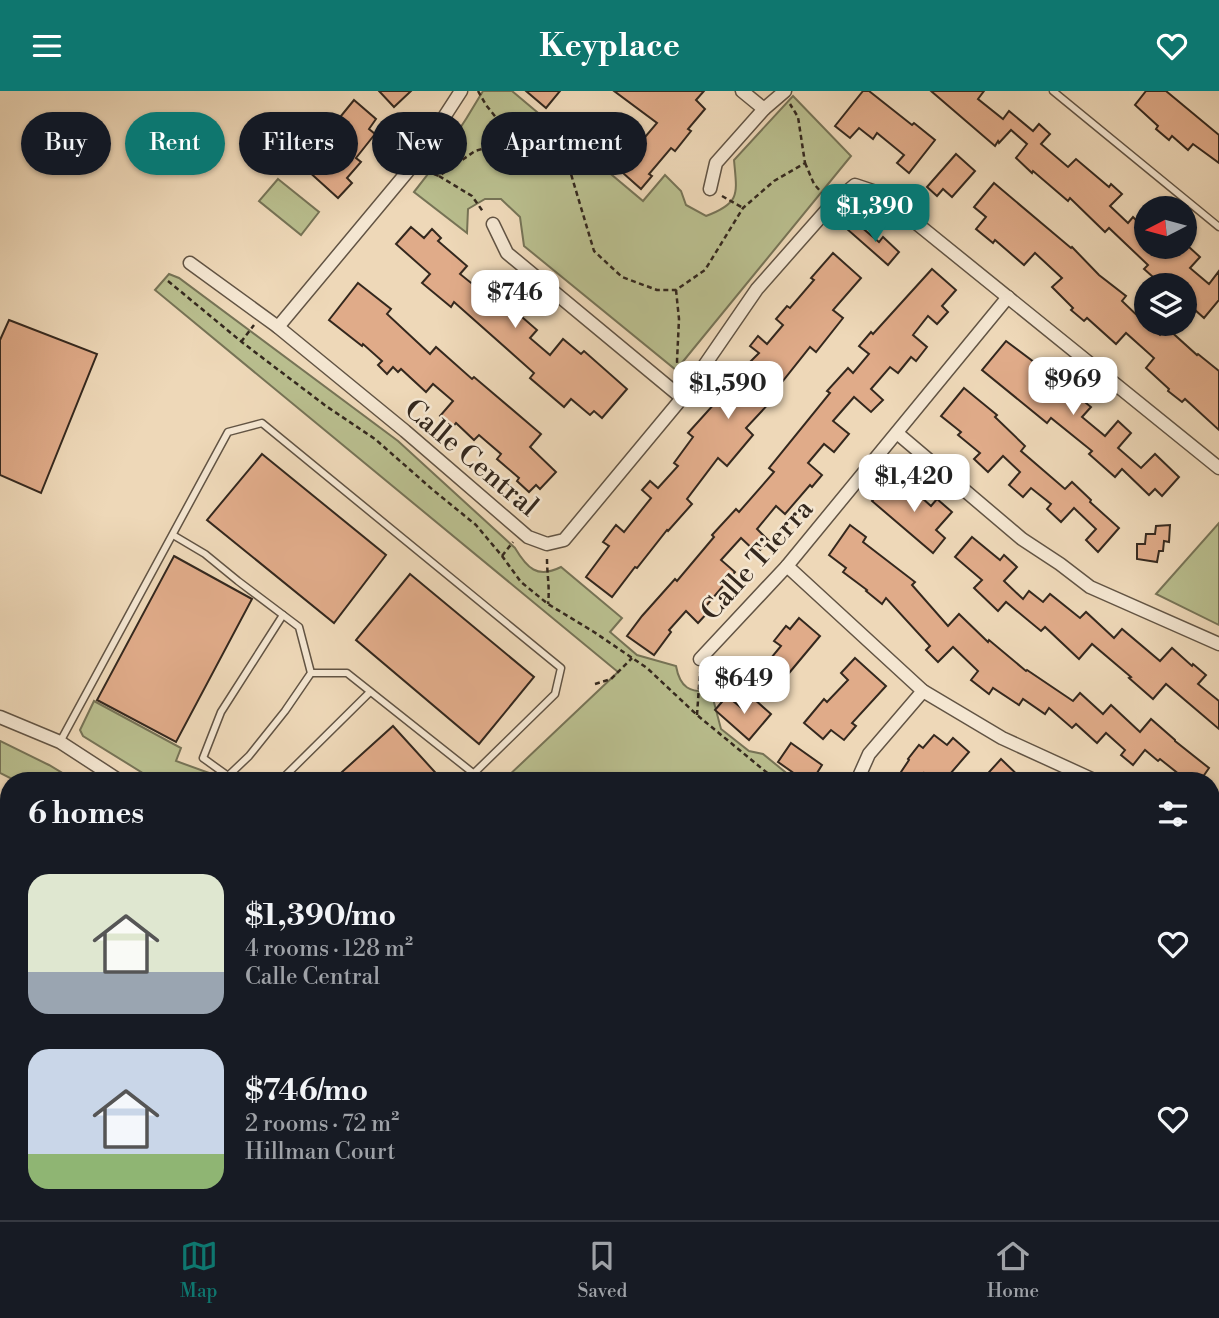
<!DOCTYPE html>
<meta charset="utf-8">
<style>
:root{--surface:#171b24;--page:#242831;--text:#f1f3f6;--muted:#9ea1a6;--line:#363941;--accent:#0f766e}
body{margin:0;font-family:"Libre Bodoni",serif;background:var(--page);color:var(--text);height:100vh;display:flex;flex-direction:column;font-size:26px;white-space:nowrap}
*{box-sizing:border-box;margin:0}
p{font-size:23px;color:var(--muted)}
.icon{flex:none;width:38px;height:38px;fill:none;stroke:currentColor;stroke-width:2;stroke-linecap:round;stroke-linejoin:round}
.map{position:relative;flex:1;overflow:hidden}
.side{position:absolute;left:0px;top:681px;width:1220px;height:450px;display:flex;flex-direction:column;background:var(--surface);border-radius:28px 28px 0 0;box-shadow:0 2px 5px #0004}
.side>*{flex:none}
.guide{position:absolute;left:21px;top:21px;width:700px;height:63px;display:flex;gap:14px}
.needle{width:46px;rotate:264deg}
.controls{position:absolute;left:1134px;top:105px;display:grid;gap:14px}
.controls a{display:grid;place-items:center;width:63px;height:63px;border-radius:50%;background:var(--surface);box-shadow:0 2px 5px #0004;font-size:35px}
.price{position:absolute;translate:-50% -60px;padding:0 16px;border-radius:14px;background:#fff;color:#222;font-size:23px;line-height:46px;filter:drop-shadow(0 2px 4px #0008)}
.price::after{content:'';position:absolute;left:50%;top:42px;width:21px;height:16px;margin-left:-10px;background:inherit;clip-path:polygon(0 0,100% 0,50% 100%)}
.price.selected{background:var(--accent);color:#fff}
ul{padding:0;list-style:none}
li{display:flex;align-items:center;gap:21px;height:175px;padding:0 28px}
li span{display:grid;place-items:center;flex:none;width:196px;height:140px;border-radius:21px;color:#555}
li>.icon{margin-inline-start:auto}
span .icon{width:84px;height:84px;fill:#fffc;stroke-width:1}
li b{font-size:30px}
h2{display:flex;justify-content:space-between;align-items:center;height:84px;padding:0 28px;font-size:30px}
.tag{padding:0 24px;border-radius:32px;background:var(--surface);box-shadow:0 2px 5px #0004;font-size:24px;line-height:63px}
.tag.selected{background:var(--accent);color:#fff}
header{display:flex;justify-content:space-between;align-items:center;height:91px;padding:0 28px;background:var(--accent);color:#fff;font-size:32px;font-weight:800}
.tab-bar{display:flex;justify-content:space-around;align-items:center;height:98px;border-top:2px solid var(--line);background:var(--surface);font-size:19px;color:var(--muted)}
.tab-bar a{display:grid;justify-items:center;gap:4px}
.tab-bar .selected{color:var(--accent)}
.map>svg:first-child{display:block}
.green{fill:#b9be8e;stroke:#767356;stroke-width:2}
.building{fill:#e0ab89;stroke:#34281e;stroke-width:2}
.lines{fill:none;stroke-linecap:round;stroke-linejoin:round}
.lane-casing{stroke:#625444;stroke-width:9}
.street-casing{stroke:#625444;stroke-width:15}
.path{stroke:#34281e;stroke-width:2.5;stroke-dasharray:5 3.5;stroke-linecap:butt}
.lane{stroke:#f4e6d1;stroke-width:6}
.street{stroke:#f4e6d1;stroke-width:12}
.labels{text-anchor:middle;stroke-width:5;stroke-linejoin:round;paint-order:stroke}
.street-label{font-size:28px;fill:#34281e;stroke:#f4e6d1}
</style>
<header><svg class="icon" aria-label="menu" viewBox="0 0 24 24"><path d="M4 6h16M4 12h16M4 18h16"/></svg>Keyplace<svg class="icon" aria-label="heart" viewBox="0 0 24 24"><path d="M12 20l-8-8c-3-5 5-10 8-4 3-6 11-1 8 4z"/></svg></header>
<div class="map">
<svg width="1219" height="1129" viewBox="0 0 1219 1129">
<rect width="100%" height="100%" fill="#eed8b8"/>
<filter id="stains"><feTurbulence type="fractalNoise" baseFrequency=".00286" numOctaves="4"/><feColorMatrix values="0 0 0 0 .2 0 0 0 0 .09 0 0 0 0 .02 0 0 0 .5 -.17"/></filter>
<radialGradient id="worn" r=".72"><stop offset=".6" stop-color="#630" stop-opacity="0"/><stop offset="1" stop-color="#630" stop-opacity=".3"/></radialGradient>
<g class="green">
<path d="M483,0h29l131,110 22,-26 16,16 5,14 20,11c35,-13 31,-22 28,-56l59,-64 58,60 -175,214 -152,-124 -4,-29 -19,-18h-16l-17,10 -1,24 -53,-41c26,-32 48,-65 69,-101z"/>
<polygon points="278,88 319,121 301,144 259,110"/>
<path d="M169,183l10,4 219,163 117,107c12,20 22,31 46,19l61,51 -12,14 27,23 39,11c4,22 14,27 35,25l10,38 28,22 14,3 32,26h-291l114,-108 -463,-382z"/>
<polygon points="1219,432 1219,534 1156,503"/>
<polygon points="94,610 181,657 176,670 212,683 208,689 154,689 83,645 80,639"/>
<polygon points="0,650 49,674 74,689 14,689 0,682"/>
<polygon points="1219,1094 1219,1129 1129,1129 1155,1122 1211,1122 1211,1102"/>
</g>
<g class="building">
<polygon points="379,0 411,0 394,16"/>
<polygon points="526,0 560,0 546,17"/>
<polygon points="614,0 704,0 696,9 705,18 688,38 691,40 675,60 671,57 649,83 652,85 641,98 605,66 628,41 640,52 657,32"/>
<polygon points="863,0 869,0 912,34 914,32 935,49 909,82 897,72 904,64 877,42 873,48 859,37 850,47 835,35"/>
<polygon points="931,0 984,0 978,8 1003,28 1009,20 1033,40 1039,33 1050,43 1041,53 1068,76 1076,68 1109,96 1111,93 1122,103 1110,115 1128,132 1133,126 1146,139 1146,156 1189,156 1200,166 1190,177 1209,193 1219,180 1219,209 1204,227 1185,210 1185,194 1162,194 1144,178 1148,174 1109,137 1105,141 1070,107 1068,110 1033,80 1032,82 1016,67 1027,53 1011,39 999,52 998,50 995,55"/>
<polygon points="1146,0 1166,0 1219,44 1219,72 1193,53 1188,59 1172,45 1169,49 1156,38 1158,35 1135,14"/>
<polygon points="354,9 376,28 369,38 375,43 356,67 361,71 347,87 352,92 338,107 296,69 325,38 328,41"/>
<polygon points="956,63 975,80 952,106 943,98 937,105 927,96"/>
<polygon points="994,92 1071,157 1072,156 1099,184 1126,205 1122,210 1146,233 1160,244 1167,237 1197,264 1198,263 1219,280 1219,339 1185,308 1182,311 1168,300 1169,298 1146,277 1154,267 1126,242 1116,253 1087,227 1084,230 1071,219 1073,217 1052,196 1062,187 1035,162 1024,174 995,149 993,152 976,138 986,126 974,116"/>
<polygon points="854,130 879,151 883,146 899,161 888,174 847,138"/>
<polygon points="411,136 424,147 432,138 441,147 438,150 467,175 460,183 486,204 497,192 506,200 500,207 537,239 530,247 550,264 563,248 581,263 584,260 627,298 602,327 594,320 590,324 571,308 564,316 530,287 534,282 454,211 451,216 422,192 430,183 396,153"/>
<polygon points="833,162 861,187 833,219 843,227 816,261 810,256 771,305 774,307 746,337 753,344 727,375 718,367 687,408 692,413 668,440 667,439 637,477 635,476 612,506 586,486 609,455 603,451 616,434 624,441 651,407 642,399 650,390 658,397 678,375 674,372 693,346 688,342 715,312 719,315 737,296 731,290 759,262 750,255 758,245 767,253 783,234 776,228 787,215 790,217 814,189 811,187"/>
<polygon points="932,178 956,199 942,215 948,221 937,233 928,225 913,244 927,256 916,270 911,266 898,282 890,276 871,298 883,309 871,321 854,306 833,330 849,343 834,361 824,353 808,372 822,384 812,396 810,394 785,423 776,415 757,438 769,450 757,462 741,447 721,469 735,481 706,515 710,519 698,532 686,520 669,539 671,541 654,564 627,545 642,525 675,488 677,490 714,446 712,444 736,418 739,421 774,381 769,377 830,302 827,300 848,277 853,282 869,263 859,255 871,241 873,243"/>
<polygon points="358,192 391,218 387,223 430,263 436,256 472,288 474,286 541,343 530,356 556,381 540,398 536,394 529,401 517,390 519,387 497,368 501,363 479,344 474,349 456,332 452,337 440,325 453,310 433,293 426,301 401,278 398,281 393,276 387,283 378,274 382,270 363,253 362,255 329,229"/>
<polygon points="9,229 97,263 41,402 0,384 0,249"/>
<polygon points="1006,250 1046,280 1049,276 1063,287 1060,291 1091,316 1082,326 1105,345 1118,330 1131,342 1118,357 1141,377 1155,363 1179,386 1162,405 1155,398 1149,404 1122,378 1115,386 1089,363 1092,360 1051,327 1047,332 982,279"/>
<polygon points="964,297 997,324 995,326 1025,355 1021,360 1065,398 1072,391 1091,409 1090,411 1119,437 1098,461 1086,449 1096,438 1074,417 1061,431 1047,418 1051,413 1031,397 1023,406 1009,394 1020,381 1003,365 988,381 974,368 980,362 958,344 961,341 941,325"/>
<polygon points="262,363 386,464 334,532 207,429"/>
<polygon points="903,390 931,415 937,408 952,421 936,439 945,447 933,462 872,410 888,392 896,399"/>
<polygon points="850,434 866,446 863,451 915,491 912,494 948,535 959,523 988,551 989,549 1026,580 1027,579 1073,610 1080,602 1103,623 1111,614 1140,641 1151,628 1175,649 1175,650 1209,677 1200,690 1176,690 1180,684 1160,668 1158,670 1145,659 1133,674 1121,664 1125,659 1106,642 1097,652 1076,633 1072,637 1049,617 1045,623 1023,608 1019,614 993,597 989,603 971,589 978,580 953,556 938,571 926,559 930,555 886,507 882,513 866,500 867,499 843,481 846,477 829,464"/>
<polygon points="1170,434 1169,451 1164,450 1163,460 1159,460 1157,471 1137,468 1137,453 1145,453 1146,443 1155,443 1156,435"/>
<polygon points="972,446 1000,469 1004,464 1017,476 1004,490 1023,508 1029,500 1043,511 1050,503 1080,527 1086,521 1114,547 1122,538 1160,570 1172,557 1192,575 1193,573 1206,584 1198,593 1219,610 1219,638 1166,593 1153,608 1129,587 1131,586 1092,553 1079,568 1045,536 1041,540 1006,511 998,520 974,497 982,489 955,466"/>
<polygon points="174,465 252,508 176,651 97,609"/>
<polygon points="410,483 534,586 479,653 356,549"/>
<polygon points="799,527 820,545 769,606 742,583 753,570 762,578 781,555 774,550 786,535 790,538"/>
<polygon points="855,567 886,595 852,632 856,635 844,649 831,639 823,648 804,632 824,608 827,611 848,589 841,582"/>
<polygon points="727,605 744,619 754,608 771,623 749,649 715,619"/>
<polygon points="393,635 443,690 332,690"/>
<polygon points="934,644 947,654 953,647 969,661 944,690 933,690 924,682 919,690 895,690 909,669 908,668 919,654 923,657"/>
<polygon points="791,652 822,674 812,690 805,690 778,671"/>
<polygon points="1001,668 1024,690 981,690"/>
</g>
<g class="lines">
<defs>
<g id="lane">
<polyline points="1053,0 1219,136"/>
<polyline points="173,444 205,463 238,490 299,536 311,582 285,620 249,665 228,685 218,690"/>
<polyline points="311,582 347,582 473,682"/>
<polyline points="60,651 228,341 262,332 561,577 555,603 466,690"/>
<polyline points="235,690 203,667 221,621 283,524"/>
<polyline points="280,690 370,601"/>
<polyline points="809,1122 814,1129"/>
<polyline points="651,1129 659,1122"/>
<polyline points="733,1129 743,1122"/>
<polyline points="831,1129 839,1122"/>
<polyline points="917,1129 925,1122"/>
<polyline points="978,1129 994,1122"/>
</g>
<g id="street">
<polyline points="764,18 785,0"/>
<polyline points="710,98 716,72 764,18 742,0"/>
<polyline points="493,133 507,162 682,307"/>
<polyline points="190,172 278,236 405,340 528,446 547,453 564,449 682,307 757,198 832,113 855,94 879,102 1219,377"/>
<polyline points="278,236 413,74 461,0"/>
<polyline points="897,342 1022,448 1060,473 1090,496 1219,553"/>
<polyline points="787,475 923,600 1002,647 1096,690"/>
<polyline points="700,568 787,475 1008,206"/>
<polyline points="0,626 60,651 120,690"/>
<polyline points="857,690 869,663 923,600"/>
<polyline points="1211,781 1219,791"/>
<polyline points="1211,1004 1219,1009"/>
<polyline points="682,1122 688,1129"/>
</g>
</defs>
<use href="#lane" class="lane-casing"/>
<use href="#street" class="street-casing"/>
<g class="path">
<polyline points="478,0 486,14 514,49"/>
<polyline points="805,72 814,93 822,102"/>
<polyline points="426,80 439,85 475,60 514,49 546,56 568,73 594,160 622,186 657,199 676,199 705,179 743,117 774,90 805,72 798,26 790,13"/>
<polyline points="439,85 472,105 484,122"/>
<polyline points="722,105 743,117"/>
<polyline points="168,190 243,252 326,315 375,348 433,399 476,434 502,465 521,491 548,513 594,541 647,577 697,624 777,690"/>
<polyline points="676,199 679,228 677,270 679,286"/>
<polyline points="241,251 254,234"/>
<polyline points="502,465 513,451"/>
<path d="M547,468c0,15 3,30 1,45"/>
<polyline points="595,593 611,588 632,567"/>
<polyline points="697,624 700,581"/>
<polyline points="1211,1042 1219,1049"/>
<polyline points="1169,1122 1170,1129"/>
<polyline points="777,1129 788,1122"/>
</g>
<use href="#lane" class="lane"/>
<use href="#street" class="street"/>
</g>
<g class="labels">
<g class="street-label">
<text transform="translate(472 366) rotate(40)" y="10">Calle Central</text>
<text transform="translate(756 468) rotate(-48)" y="10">Calle Tierra</text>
</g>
</g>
<rect width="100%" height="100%" filter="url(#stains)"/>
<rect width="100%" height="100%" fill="url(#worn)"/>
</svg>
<div class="controls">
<a><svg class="needle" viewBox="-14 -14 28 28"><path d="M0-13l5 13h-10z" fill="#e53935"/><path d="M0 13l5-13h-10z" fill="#9ea1a6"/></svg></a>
<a><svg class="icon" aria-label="layers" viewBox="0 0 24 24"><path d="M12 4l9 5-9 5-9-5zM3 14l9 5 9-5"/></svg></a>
</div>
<b class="price selected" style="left:875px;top:153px">$1,390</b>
<b class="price" style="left:515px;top:239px">$746</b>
<b class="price" style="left:1073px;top:326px">$969</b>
<b class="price" style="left:728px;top:330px">$1,590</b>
<b class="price" style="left:914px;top:423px">$1,420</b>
<b class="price" style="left:744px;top:625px">$649</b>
<div class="guide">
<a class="tag">Buy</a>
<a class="tag selected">Rent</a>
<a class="tag">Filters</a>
<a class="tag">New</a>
<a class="tag">Apartment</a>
</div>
<section class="side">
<h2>6 homes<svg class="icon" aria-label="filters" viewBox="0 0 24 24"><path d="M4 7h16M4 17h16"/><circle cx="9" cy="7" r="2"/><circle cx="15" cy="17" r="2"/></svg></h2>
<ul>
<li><span style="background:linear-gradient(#dfe7d0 70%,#9aa5b1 0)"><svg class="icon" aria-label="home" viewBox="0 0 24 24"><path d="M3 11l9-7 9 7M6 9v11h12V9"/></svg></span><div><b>$1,390/mo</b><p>4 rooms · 128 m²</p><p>Calle Central</p></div><svg class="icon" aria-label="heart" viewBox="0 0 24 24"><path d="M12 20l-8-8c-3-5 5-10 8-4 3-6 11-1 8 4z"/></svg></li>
<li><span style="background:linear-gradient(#c9d6e8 75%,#8fb573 0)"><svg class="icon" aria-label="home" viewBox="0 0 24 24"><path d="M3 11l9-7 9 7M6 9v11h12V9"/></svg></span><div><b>$746/mo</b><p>2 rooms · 72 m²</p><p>Hillman Court</p></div><svg class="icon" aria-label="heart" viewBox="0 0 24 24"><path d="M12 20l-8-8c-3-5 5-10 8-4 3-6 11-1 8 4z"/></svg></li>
</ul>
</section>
</div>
<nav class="tab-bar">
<a class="selected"><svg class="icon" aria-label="map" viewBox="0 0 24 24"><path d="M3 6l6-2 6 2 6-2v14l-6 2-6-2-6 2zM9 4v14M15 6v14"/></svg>Map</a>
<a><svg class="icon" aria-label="saved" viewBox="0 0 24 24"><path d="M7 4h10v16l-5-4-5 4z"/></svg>Saved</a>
<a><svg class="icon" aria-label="home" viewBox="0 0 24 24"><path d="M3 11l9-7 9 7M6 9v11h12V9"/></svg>Home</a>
</nav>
